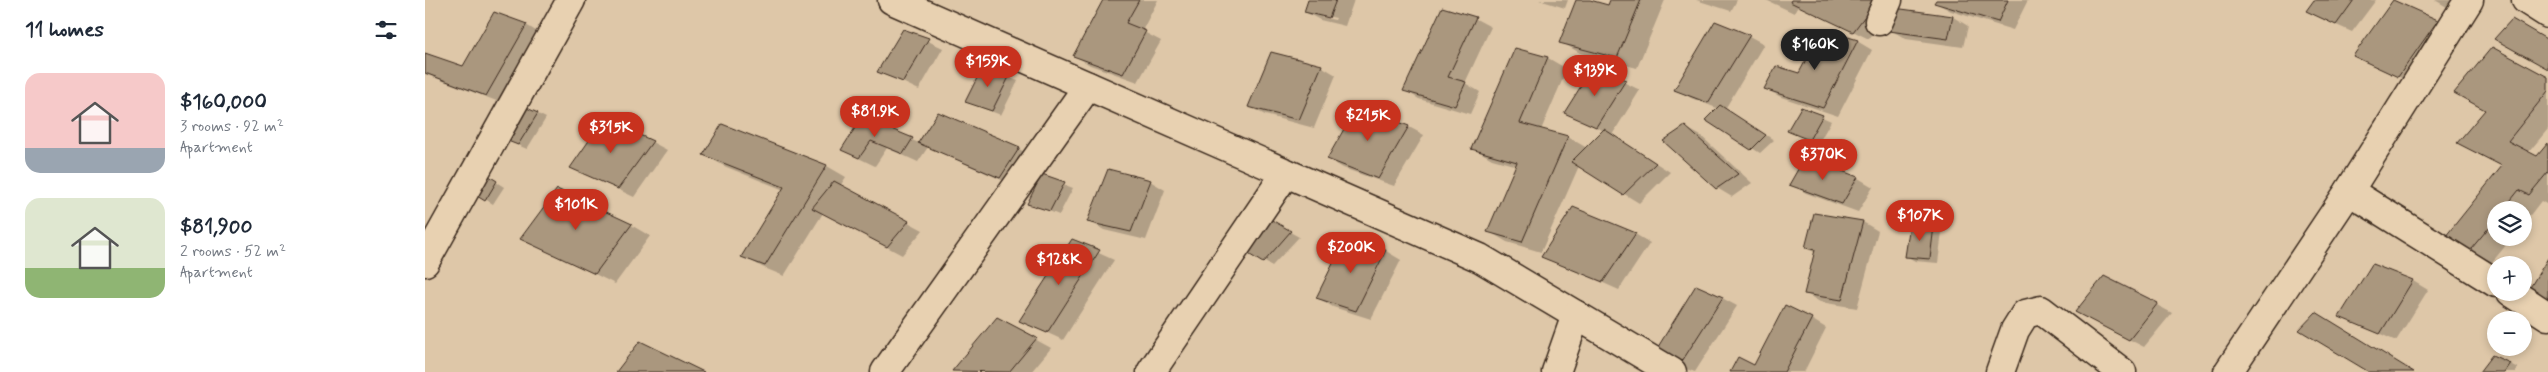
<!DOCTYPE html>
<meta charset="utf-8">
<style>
:root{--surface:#fff;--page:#f2f2f3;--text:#1f2937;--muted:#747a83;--accent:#c8321e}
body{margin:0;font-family:Mynerve,sans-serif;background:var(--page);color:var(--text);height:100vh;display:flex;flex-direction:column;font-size:19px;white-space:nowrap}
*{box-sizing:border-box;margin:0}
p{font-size:16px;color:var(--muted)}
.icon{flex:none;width:28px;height:28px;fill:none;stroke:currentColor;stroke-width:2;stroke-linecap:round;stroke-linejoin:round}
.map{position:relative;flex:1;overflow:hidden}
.side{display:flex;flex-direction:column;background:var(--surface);width:425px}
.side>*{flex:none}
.controls{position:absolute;left:2062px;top:201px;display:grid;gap:10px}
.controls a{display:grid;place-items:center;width:45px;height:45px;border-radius:50%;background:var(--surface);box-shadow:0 2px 8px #0003;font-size:25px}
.price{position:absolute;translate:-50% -42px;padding:0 11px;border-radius:18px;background:var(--accent);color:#fff;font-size:16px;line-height:32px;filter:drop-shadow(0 1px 2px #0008)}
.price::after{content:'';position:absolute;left:50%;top:30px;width:15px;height:11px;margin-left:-8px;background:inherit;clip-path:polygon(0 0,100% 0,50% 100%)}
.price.active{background:#222;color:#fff}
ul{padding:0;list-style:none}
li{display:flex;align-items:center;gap:15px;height:125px;padding:0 25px}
li span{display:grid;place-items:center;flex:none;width:140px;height:100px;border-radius:15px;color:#555}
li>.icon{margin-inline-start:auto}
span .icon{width:60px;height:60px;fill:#fffc;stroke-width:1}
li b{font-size:21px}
h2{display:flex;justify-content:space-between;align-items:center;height:60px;padding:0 25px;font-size:21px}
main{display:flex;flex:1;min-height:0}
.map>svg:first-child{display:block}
.shadow{fill:#0003;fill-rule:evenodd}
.building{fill:#aa977e;stroke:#3b2a1e}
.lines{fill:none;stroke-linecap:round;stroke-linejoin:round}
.minor-casing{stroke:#3b2a1e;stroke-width:31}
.minor{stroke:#e8d1b1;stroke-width:28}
</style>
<main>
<section class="side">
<h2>11 homes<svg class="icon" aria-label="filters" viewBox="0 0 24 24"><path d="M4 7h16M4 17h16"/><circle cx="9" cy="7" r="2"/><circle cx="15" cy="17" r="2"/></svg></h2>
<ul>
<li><span style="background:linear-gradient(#f6c9c9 75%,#9aa5b1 0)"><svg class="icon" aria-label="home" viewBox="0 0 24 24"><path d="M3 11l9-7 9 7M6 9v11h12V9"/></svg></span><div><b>$160,000</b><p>3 rooms · 92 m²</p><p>Apartment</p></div></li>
<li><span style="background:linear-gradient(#dfe7d0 70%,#8fb573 0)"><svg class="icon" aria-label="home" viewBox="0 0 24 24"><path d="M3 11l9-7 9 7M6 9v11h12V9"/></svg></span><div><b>$81,900</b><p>2 rooms · 52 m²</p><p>Apartment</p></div></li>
</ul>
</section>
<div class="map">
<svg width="2123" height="372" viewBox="0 0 2123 372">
<rect width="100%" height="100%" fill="#dec7a8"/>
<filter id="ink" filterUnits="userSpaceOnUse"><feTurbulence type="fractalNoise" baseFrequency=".02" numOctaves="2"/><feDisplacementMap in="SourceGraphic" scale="10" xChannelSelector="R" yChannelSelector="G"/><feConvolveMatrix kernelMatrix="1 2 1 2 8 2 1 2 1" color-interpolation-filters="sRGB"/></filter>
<g filter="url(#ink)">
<g class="shadow">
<polygon points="680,0 733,0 717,31 736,41 713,82 665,65 650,56"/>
<path d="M884,0h45l-9,26 -25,-6 -15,-8zM896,15l15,3 -1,2 -14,-3z"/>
<polygon points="1114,0 1143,0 1140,8"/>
<polygon points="1153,0 1183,6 1186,0 1240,0 1212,68 1155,53 1136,42"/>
<polygon points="1271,0 1312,0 1306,11"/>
<polygon points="1341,0 1461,0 1470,5 1444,39 1374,5 1369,13"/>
<polygon points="1512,0 1603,0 1588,30 1526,11 1511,3"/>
<polygon points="1891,0 1951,0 1927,32 1898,19"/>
<polygon points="2010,0 2035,0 2027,10"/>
<polygon points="1968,1 2027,30 1989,84 1930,56"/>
<polygon points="1018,9 1051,19 1066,27 1040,83 1055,92 1045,114 994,99 979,90"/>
<polygon points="69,14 101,25 116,34 77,103 0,74 0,54 39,68"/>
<polygon points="1528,17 1543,26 1538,47 1481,39 1466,30"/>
<polygon points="479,30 518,48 494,90 454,71"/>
<polygon points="1324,36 1339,44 1300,109 1349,140 1335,153 1327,148 1294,109 1266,98 1251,89"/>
<polygon points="1432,41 1447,50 1413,116 1356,97 1341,89 1374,75"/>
<polygon points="1091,49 1123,58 1142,69 1116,130 1143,137 1162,148 1179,131 1141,113 1169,68 1215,90 1187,135 1245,172 1214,203 1154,166 1116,252 1082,242 1063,231 1092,166 1067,159 1048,148"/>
<polygon points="896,66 911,75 889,128 840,115 825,107"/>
<polygon points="559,68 593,81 576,115 541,102"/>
<polygon points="2123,78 2123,129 2103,153 2112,158 2123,145 2123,205 2116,201 2099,223 2099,210 2071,210 2071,238 2087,238 2063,267 2038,254 2078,167 2055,155"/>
<polygon points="1377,108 1406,121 1393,144 1363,131"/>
<polygon points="113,114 121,118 102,149 76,138"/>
<polygon points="513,114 594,149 609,157 590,186 503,147 493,162 462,148 450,166 417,150 437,119 494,143"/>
<polygon points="298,125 402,166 421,177 415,186 498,230 477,255 398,213 359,276 337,267 318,256 359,190 299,166 280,155"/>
<polygon points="984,127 999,135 969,186 918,168 903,159"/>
<polygon points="1260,127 1276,136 1327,183 1307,197 1292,188"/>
<polygon points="227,142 242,150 209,197 146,167"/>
<polygon points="1381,159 1433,178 1448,187 1433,212 1381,193 1366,184"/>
<polygon points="57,173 79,187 68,204 46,190"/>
<polygon points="617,176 648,188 634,215 604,203"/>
<polygon points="725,181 740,190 721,240 679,230 664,221"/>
<polygon points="845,221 874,237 847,266 818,250"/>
<polygon points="1438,222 1453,231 1432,308 1395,302 1380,293 1391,253 1381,248"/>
<polygon points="206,225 225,236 190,284 97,238"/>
<polygon points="1486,226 1509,228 1517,232 1513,263 1490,261 1481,256"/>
<polygon points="1210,234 1225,243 1194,290 1118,256"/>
<polygon points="922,239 961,251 976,260 946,319 908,307 893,298"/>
<polygon points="647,241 689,260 638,340 596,321"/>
<polygon points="1948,266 1988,281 2003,290 1971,341 1916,316"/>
<polygon points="1679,277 1747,313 1719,347 1666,320"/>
<polygon points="1297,298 1312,306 1270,372 1244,363"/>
<polygon points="573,319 626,348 606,372 529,371"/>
<polygon points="1386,319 1401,328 1379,372 1306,372 1330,367"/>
<polygon points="2067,356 2085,364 2093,368 2090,372 2056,372"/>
</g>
<g class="building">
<polygon points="678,0 714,0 701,23 721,31 698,74 648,56"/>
<polygon points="883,0 911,0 904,18 879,12"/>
<polygon points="1151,0 1165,0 1183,5 1185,0 1216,0 1192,58 1134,43"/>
<polygon points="1366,0 1452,0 1428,32 1365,2"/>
<polygon points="1511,0 1583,0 1573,22 1509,3"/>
<polygon points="1889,0 1929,0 1911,25 1881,11"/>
<polygon points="1968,0 2013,20 1973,77 1928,56"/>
<polygon points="1017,7 1051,17 1023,77 1041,82 1030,106 978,91"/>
<polygon points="1469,8 1528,16 1523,39 1464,31"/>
<polygon points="69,12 102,24 61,96 0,73 0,53 38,66"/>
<polygon points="2087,19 2123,40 2123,69 2069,39"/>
<polygon points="1290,21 1325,35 1283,103 1249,90"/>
<polygon points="478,29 504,38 478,82 452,72"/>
<polygon points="1397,29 1433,40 1398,108 1339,89 1351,66 1374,73"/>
<polygon points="2067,47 2123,77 2123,91 2083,141 2112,156 2123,143 2123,172 2104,195 2094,190 2078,210 2071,210 2071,219 2041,255 2016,242 2077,166 2032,143 2060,110 2029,93"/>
<polygon points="1090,48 1123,57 1095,123 1143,136 1097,242 1062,232 1092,162 1046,149"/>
<polygon points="846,52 897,65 874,120 823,107"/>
<polygon points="558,66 585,75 567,111 540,102"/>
<polygon points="1168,67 1201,80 1171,127 1139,113"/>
<polygon points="95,105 113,113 93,145 75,138"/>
<polygon points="1295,105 1341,135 1326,150 1280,120"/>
<polygon points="932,106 984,126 953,179 902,159"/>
<polygon points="1376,107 1398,115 1384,140 1362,131"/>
<polygon points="513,112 595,147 575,178 493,143"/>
<polygon points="437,117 488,138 478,154 446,141 434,158 416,150"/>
<polygon points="179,119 228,141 193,189 145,168"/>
<polygon points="297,124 402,165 340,266 316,257 359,187 278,155"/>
<polygon points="1260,126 1313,174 1291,189 1238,141"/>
<polygon points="1179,129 1231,163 1198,195 1146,162"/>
<polygon points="1380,157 1433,177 1417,204 1364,185"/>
<polygon points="683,169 726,180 706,232 662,222"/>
<polygon points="56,171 72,181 60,201 44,191"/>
<polygon points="617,174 640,182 625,211 602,204"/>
<polygon points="409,181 484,221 462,247 387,208"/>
<polygon points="132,189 207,224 170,274 95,239"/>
<polygon points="1148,207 1211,233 1178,282 1116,257"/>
<polygon points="1389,213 1438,221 1417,300 1379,294 1390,250 1380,248"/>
<polygon points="845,219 866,231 838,263 817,250"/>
<polygon points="1485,224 1509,226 1505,259 1480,257"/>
<polygon points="921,237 961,250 931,311 891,298"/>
<polygon points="647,239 675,250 622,333 594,321"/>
<polygon points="2123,258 2123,302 2101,294"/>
<polygon points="1947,264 1988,280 1955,334 1914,317"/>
<polygon points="1679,276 1733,303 1704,340 1650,312"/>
<polygon points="1271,285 1298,297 1254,366 1228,355"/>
<polygon points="1360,305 1387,318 1359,372 1305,372 1313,357 1329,365"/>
<polygon points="1891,312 1989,372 1944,372 1874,330"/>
<polygon points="572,317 612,338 584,372 527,371"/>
<polygon points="215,341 279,372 191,372"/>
<polygon points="2067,355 2085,363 2079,372 2054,372"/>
</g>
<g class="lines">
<defs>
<g id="minor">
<polyline points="467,0 1055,258 1247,372"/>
<polyline points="2101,0 2123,14"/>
<polyline points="1454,21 1463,0"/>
<polyline points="1924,191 2071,283"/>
<polyline points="0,262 146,0"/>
<polyline points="2086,292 2123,316"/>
<polyline points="460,372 663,86"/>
<polyline points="726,372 861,173"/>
<polyline points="1131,372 1151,315"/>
<polyline points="1575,372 1590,330 1600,314 1616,310 1697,372"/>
<polyline points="1803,372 1924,191 2044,0"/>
</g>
</defs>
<use href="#minor" class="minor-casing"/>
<use href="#minor" class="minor"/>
</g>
</g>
</svg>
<div class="controls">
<a><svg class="icon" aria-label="layers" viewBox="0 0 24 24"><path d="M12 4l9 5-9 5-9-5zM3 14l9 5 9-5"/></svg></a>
<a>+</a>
<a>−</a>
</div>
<b class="price active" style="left:1390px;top:71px">$160K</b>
<b class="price" style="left:563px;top:88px">$159K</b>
<b class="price" style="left:1170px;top:97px">$139K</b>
<b class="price" style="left:450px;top:138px">$81.9K</b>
<b class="price" style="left:943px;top:142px">$215K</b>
<b class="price" style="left:186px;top:154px">$315K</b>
<b class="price" style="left:1398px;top:181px">$370K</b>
<b class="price" style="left:151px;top:231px">$101K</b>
<b class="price" style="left:1495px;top:242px">$107K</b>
<b class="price" style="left:926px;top:274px">$200K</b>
<b class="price" style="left:634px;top:286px">$128K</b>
</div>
</main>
